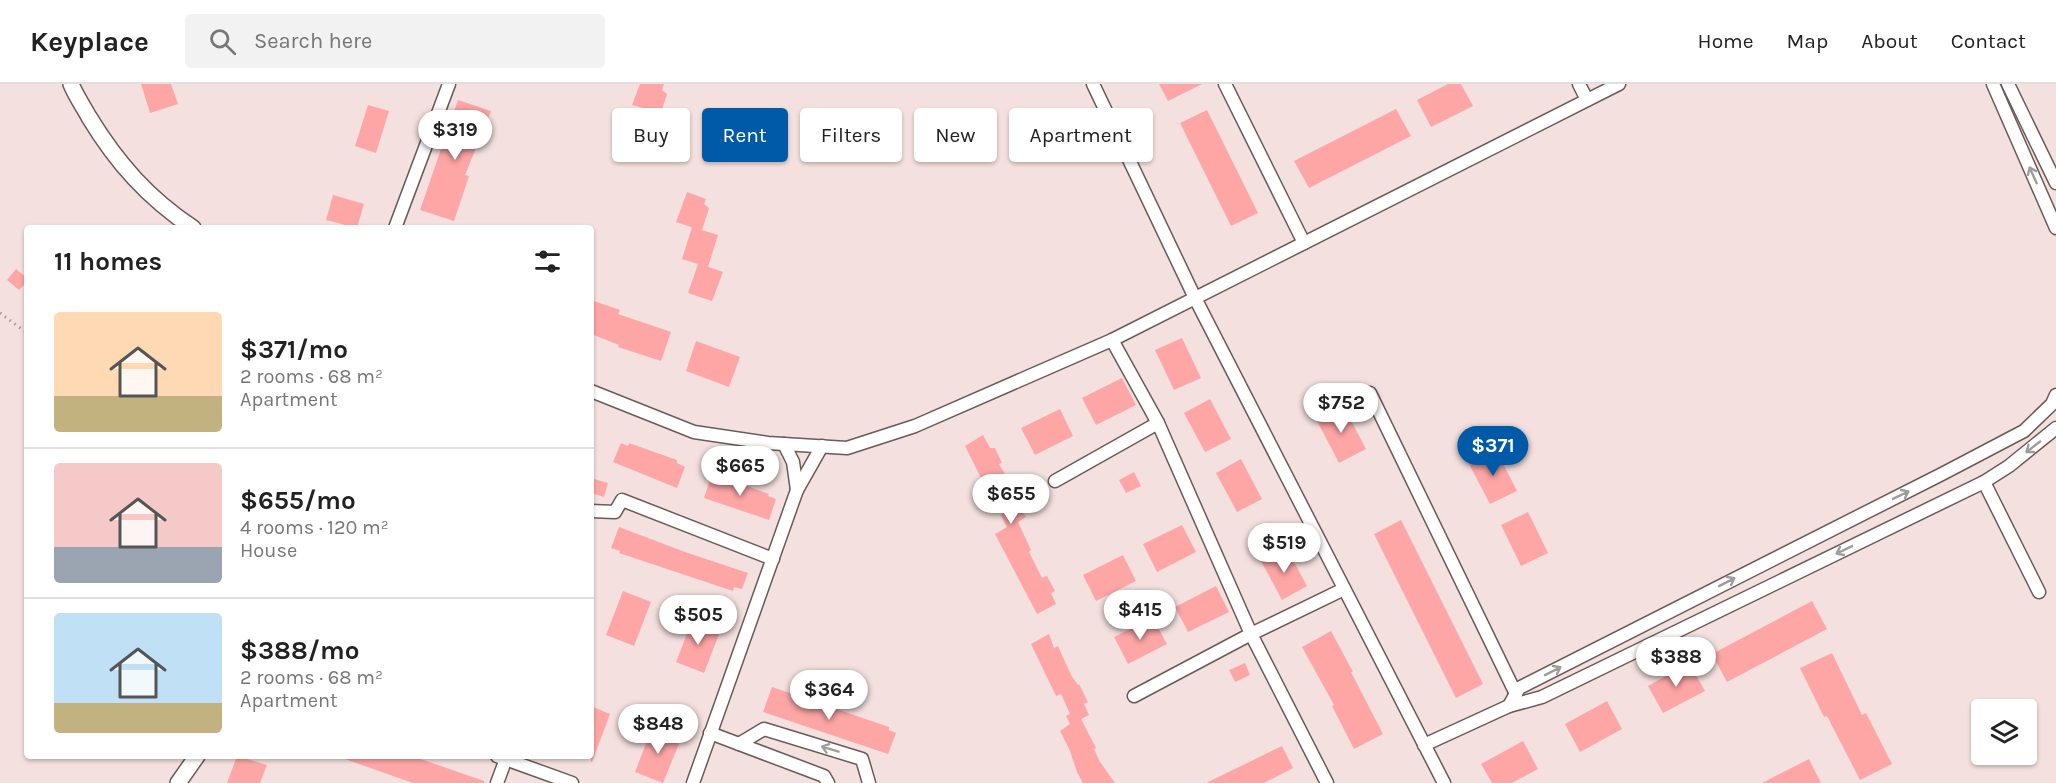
<!DOCTYPE html>
<meta charset="utf-8">
<style>
:root{--surface:#fff;--page:#f2f2f2;--text:#222;--muted:#767676;--line:#e0e0e0;--accent:#005aa7}
body{margin:0;font-family:Karla,sans-serif;background:var(--page);color:var(--text);height:100vh;display:flex;flex-direction:column;font-size:22px;white-space:nowrap}
*{box-sizing:border-box;margin:0}
p{font-size:20px;color:var(--muted)}
.icon{flex:none;width:33px;height:33px;fill:none;stroke:currentColor;stroke-width:2;stroke-linecap:round;stroke-linejoin:round}
.map{position:relative;flex:1;overflow:hidden}
.details{position:absolute;left:24px;top:141px;width:570px;height:534px;display:flex;flex-direction:column;background:var(--surface);border-radius:6px;box-shadow:0 2px 4px #0004}
.details>*{flex:none}
.top-card{position:absolute;left:612px;top:24px;width:570px;height:54px;display:flex;gap:12px}
.buttons{position:absolute;left:1971px;top:615px;display:grid;gap:12px}
.buttons a{display:grid;place-items:center;width:66px;height:66px;border-radius:6px;background:var(--surface);box-shadow:0 2px 4px #0004;font-size:30px}
.price{position:absolute;translate:-50% -51px;padding:0 14px;border-radius:21px;background:#fff;color:#222;font-size:20px;line-height:39px;filter:drop-shadow(0 2px 3px #0008)}
.price::after{content:'';position:absolute;left:50%;top:36px;width:18px;height:14px;margin-left:-9px;background:inherit;clip-path:polygon(0 0,100% 0,50% 100%)}
.price.on{background:var(--accent);color:#fff}
ul{padding:0;list-style:none}
li{display:flex;align-items:center;gap:18px;height:150px;padding:0 30px}
li+li{border-top:2px solid var(--line)}
li span{display:grid;place-items:center;flex:none;width:168px;height:120px;border-radius:6px;color:#555}
li>.icon{margin-inline-start:auto}
span .icon{width:72px;height:72px;fill:#fffc;stroke-width:1}
li b{font-size:26px}
h2{display:flex;justify-content:space-between;align-items:center;height:72px;padding:0 30px;font-size:26px}
.tag{padding:0 21px;border-radius:6px;background:var(--surface);box-shadow:0 2px 4px #0004;font-size:21px;line-height:54px}
.tag.on{background:var(--accent);color:#fff}
header{display:flex;align-items:center;gap:36px;box-sizing:border-box;height:84px;padding:0 30px;background:var(--surface);border-bottom:2px solid var(--line)}
header strong{font-size:28px}
nav{display:flex;gap:33px;margin-inline-start:auto;font-size:21px}
.search{width:420px;height:54px;background:var(--page);display:flex;align-items:center;gap:15px;box-sizing:border-box;padding:0 21px;border-radius:6px;color:var(--muted);font-size:22px}
.map>svg:first-child{display:block}
.building{fill:#fea6a6}
.lines{fill:none;stroke-linecap:round;stroke-linejoin:round}
.minor-casing{stroke:#6a5a59;stroke-width:15}
.tertiary-casing{stroke:#6a5a59;stroke-width:18}
.path{stroke:#a79898;stroke-width:3;stroke-dasharray:1.5 4.5;stroke-linecap:butt}
.minor{stroke:#fff;stroke-width:12}
.tertiary{stroke:#fff;stroke-width:15}
.oneway{stroke:#a09c9c}
</style>
<header>
<strong>Keyplace</strong>
<div class="search"><svg class="icon" aria-label="search" viewBox="0 0 24 24"><circle cx="10" cy="10" r="6"/><path d="M15 15l6 6"/></svg>Search here</div>
<nav><a>Home</a><a>Map</a><a>About</a><a>Contact</a></nav>
</header>
<div class="map">
<svg width="2056" height="699" viewBox="0 0 2056 699">
<rect width="100%" height="100%" fill="#f4e0df"/>
<g class="building">
<polygon points="141,0 171,0 178,20 150,29"/>
<polygon points="640,0 664,0 662,6 667,10 661,29 667,31 665,38 670,40 665,58 655,55 653,60 638,55 647,25 632,21"/>
<polygon points="1159,0 1202,0 1168,17"/>
<polygon points="1448,0 1461,0 1473,22 1431,43 1417,16"/>
<polygon points="458,16 491,27 465,91 469,92 454,137 420,126"/>
<polygon points="368,21 389,27 376,69 355,62"/>
<polygon points="1396,25 1411,52 1309,104 1294,77"/>
<polygon points="1207,26 1258,129 1231,142 1180,39"/>
<polygon points="687,108 706,115 704,120 709,124 702,146 718,151 708,183 703,181 723,188 712,217 688,209 698,180 682,175 692,143 694,144 676,138"/>
<polygon points="333,111 364,120 357,144 326,136"/>
<polygon points="16,185 27,194 27,198 19,206 7,196"/>
<polygon points="591,216 620,226 618,230 671,248 661,277 618,263 619,261 591,250"/>
<polygon points="1182,254 1201,294 1174,306 1155,266"/>
<polygon points="696,257 740,273 729,303 686,287"/>
<polygon points="1122,294 1136,321 1096,341 1082,314"/>
<polygon points="1210,315 1231,355 1205,368 1184,329"/>
<polygon points="1343,321 1366,365 1339,379 1316,335"/>
<polygon points="1060,325 1073,352 1035,371 1021,344"/>
<polygon points="983,351 990,364 995,364 1002,379 999,380 1013,404 1015,404 1022,421 1019,422 1026,433 1018,438 1031,466 1029,468 1042,494 1047,492 1055,507 1051,509 1056,520 1037,530 995,450 1007,443 1001,432 1003,429 995,414 991,414 965,362"/>
<polygon points="621,359 628,362 629,359 677,376 677,379 685,383 677,404 613,378"/>
<polygon points="1496,366 1517,407 1490,420 1469,380"/>
<polygon points="1241,375 1262,415 1237,428 1216,389"/>
<polygon points="1134,388 1141,402 1126,409 1119,396"/>
<polygon points="720,392 769,410 768,412 776,415 769,436 704,414 711,393 718,395"/>
<polygon points="591,394 608,399 604,413 591,409"/>
<polygon points="1528,428 1548,469 1521,482 1501,441"/>
<polygon points="1401,436 1483,600 1456,614 1374,450"/>
<polygon points="1182,441 1196,468 1157,488 1143,460"/>
<polygon points="619,443 685,468 748,489 742,505 734,503 733,507 619,469 620,467 611,464"/>
<polygon points="1286,463 1307,502 1282,516 1261,477"/>
<polygon points="1123,471 1136,497 1096,517 1083,491"/>
<polygon points="1216,502 1229,528 1188,548 1175,523"/>
<polygon points="623,507 651,518 634,562 606,551"/>
<polygon points="1812,517 1827,545 1727,598 1712,570"/>
<polygon points="693,534 721,545 704,589 676,578"/>
<polygon points="1153,534 1167,560 1128,580 1114,553"/>
<polygon points="1331,547 1353,588 1351,588 1383,650 1354,665 1332,622 1334,621 1302,563"/>
<polygon points="1049,550 1054,564 1058,562 1071,591 1078,601 1079,600 1088,618 1084,620 1089,631 1081,635 1096,664 1094,665 1100,678 1115,699 1083,699 1077,688 1070,667 1060,647 1070,640 1066,632 1070,630 1061,610 1056,612 1031,560"/>
<polygon points="1832,569 1862,631 1866,629 1892,680 1860,696 1827,632 1824,633 1800,584"/>
<polygon points="1245,579 1250,591 1235,598 1229,586"/>
<polygon points="1689,579 1705,607 1663,629 1648,602"/>
<polygon points="772,603 889,643 889,646 896,649 888,670 763,628"/>
<polygon points="1607,617 1622,645 1580,668 1565,640"/>
<polygon points="591,622 610,630 592,678 591,678"/>
<polygon points="652,644 681,655 663,699 635,688"/>
<polygon points="1523,657 1538,685 1512,699 1492,699 1481,680"/>
<polygon points="1282,662 1293,684 1264,699 1206,699"/>
<polygon points="237,672 267,681 260,699 227,699"/>
<polygon points="342,672 412,672 484,697 484,699 413,699 342,674"/>
<polygon points="1809,675 1821,699 1762,699"/>
</g>
<g class="lines">
<defs>
<g id="minor">
<polyline points="1093,0 1195,214 1444,699"/>
<polyline points="1225,0 1304,159"/>
<polyline points="1579,0 1587,16"/>
<polyline points="1993,0 2056,144"/>
<polyline points="2008,0 2056,99"/>
<polyline points="395,144 449,0"/>
<polyline points="1112,256 1158,339"/>
<polyline points="591,307 694,348 768,359 847,364 915,342 1112,256 1619,0"/>
<polyline points="1370,309 1516,610"/>
<polyline points="784,360 793,378 797,406"/>
<polyline points="1055,397 1158,339 1251,550 1134,612"/>
<polyline points="1984,398 2039,508"/>
<polyline points="591,427 615,428 622,416 773,475"/>
<polyline points="1509,622 1519,604 1942,390 2024,347 2052,320 2056,311"/>
<polyline points="710,649 824,692 828,699"/>
<polyline points="739,660 764,645 862,675 869,699"/>
<polyline points="1424,661 1509,622 1542,613 1984,398 2009,382 2056,344"/>
<polyline points="497,672 572,699"/>
<polyline points="497,699 507,672"/>
<polyline points="693,699 797,406 822,362"/>
<polyline points="1327,699 1251,550 1344,505"/>
</g>
<g id="tertiary">
<path d="M71,0c5,12 12,22 18,33 28,46 59,81 104,111"/>
<polyline points="178,699 197,672"/>
</g>
</defs>
<use href="#minor" class="minor-casing"/>
<use href="#tertiary" class="tertiary-casing"/>
<polyline class="path" points="0,229 27,249"/>
<use href="#minor" class="minor"/>
<use href="#tertiary" class="tertiary"/>
</g>
<defs><path id="oneway-shaft" d="M-6 0H5M1.5-3L5.5 0L1.5 3" fill="none" stroke-width="1.6" stroke-linecap="round" stroke-linejoin="round" transform="scale(1.5)"/></defs>
<g class="oneway">
<use href="#oneway-shaft" transform="translate(2033 91) rotate(-114)"/>
<use href="#oneway-shaft" transform="translate(2033 363) rotate(142)"/>
<use href="#oneway-shaft" transform="translate(1901 411) rotate(-26)"/>
<use href="#oneway-shaft" transform="translate(1844 466) rotate(154)"/>
<use href="#oneway-shaft" transform="translate(1727 498) rotate(-27)"/>
<use href="#oneway-shaft" transform="translate(1553 587) rotate(-27)"/>
<use href="#oneway-shaft" transform="translate(830 665) rotate(-163)"/>
</g>
</svg>
<div class="buttons">
<a><svg class="icon" aria-label="layers" viewBox="0 0 24 24"><path d="M12 4l9 5-9 5-9-5zM3 14l9 5 9-5"/></svg></a>
</div>
<b class="price" style="left:455px;top:77px">$319</b>
<b class="price" style="left:1341px;top:350px">$752</b>
<b class="price on" style="left:1493px;top:393px">$371</b>
<b class="price" style="left:740px;top:413px">$665</b>
<b class="price" style="left:1011px;top:441px">$655</b>
<b class="price" style="left:1284px;top:490px">$519</b>
<b class="price" style="left:1140px;top:557px">$415</b>
<b class="price" style="left:698px;top:562px">$505</b>
<b class="price" style="left:1676px;top:604px">$388</b>
<b class="price" style="left:829px;top:637px">$364</b>
<b class="price" style="left:658px;top:671px">$848</b>
<div class="top-card">
<a class="tag">Buy</a>
<a class="tag on">Rent</a>
<a class="tag">Filters</a>
<a class="tag">New</a>
<a class="tag">Apartment</a>
</div>
<section class="details">
<h2>11 homes<svg class="icon" aria-label="filters" viewBox="0 0 24 24"><path d="M4 7h16M4 17h16"/><circle cx="9" cy="7" r="2"/><circle cx="15" cy="17" r="2"/></svg></h2>
<ul>
<li><span style="background:linear-gradient(#ffd9b3 70%,#c2b280 0)"><svg class="icon" aria-label="home" viewBox="0 0 24 24"><path d="M3 11l9-7 9 7M6 9v11h12V9"/></svg></span><div><b>$371/mo</b><p>2 rooms · 68 m²</p><p>Apartment</p></div></li>
<li><span style="background:linear-gradient(#f6c9c9 70%,#9aa5b1 0)"><svg class="icon" aria-label="home" viewBox="0 0 24 24"><path d="M3 11l9-7 9 7M6 9v11h12V9"/></svg></span><div><b>$655/mo</b><p>4 rooms · 120 m²</p><p>House</p></div></li>
<li><span style="background:linear-gradient(#bfe0f5 75%,#c2b280 0)"><svg class="icon" aria-label="home" viewBox="0 0 24 24"><path d="M3 11l9-7 9 7M6 9v11h12V9"/></svg></span><div><b>$388/mo</b><p>2 rooms · 68 m²</p><p>Apartment</p></div></li>
</ul>
</section>
</div>
